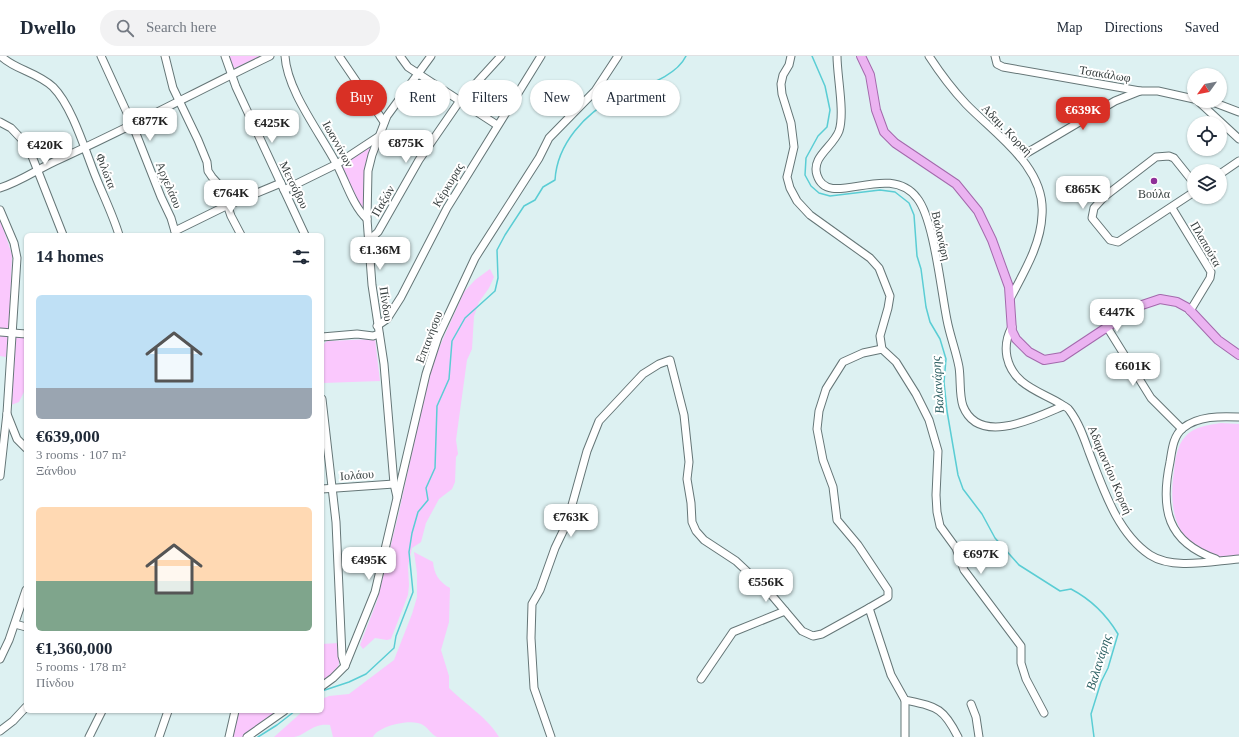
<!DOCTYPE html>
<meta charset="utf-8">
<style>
:root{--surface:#fff;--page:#f2f2f3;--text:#1f2937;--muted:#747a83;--line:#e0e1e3;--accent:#d93025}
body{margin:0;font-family:"Times New Roman",serif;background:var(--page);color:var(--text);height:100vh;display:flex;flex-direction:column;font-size:15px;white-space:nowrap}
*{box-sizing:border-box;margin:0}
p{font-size:13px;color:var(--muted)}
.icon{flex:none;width:22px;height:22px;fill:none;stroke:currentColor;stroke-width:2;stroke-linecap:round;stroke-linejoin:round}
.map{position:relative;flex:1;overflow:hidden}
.panel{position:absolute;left:24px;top:177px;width:300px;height:480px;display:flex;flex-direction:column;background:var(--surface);border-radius:6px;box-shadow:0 1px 3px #0004}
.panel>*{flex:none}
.guide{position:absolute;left:336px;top:24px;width:380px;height:36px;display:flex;gap:8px}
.needle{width:26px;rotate:237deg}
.tools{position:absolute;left:1187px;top:12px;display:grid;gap:8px}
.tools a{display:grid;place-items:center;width:40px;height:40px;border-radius:50%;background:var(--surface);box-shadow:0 1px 3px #0004;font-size:20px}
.price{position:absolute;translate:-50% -34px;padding:0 9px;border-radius:8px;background:#fff;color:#222;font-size:13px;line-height:26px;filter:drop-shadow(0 1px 2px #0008)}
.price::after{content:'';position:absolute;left:50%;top:24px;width:12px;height:9px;margin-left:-6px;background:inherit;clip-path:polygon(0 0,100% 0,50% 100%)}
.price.current{background:var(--accent);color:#fff}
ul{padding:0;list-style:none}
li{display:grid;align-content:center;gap:8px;height:212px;padding:0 12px}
li span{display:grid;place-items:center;height:124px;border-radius:6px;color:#555}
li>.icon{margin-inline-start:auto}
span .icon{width:72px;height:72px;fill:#fffc;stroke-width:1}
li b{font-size:17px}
h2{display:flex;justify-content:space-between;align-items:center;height:48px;padding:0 12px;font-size:17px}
.chip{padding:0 14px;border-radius:18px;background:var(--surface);box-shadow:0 1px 3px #0004;font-size:14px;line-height:36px}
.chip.current{background:var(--accent);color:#fff}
header{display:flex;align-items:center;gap:24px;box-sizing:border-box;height:56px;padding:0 20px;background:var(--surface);border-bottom:1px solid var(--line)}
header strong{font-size:19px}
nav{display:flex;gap:22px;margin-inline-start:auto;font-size:14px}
.search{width:280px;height:36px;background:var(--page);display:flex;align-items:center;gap:10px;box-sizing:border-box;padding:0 14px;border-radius:22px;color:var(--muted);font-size:15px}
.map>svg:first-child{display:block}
.green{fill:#fac8fd}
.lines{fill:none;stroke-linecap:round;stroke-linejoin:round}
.stream{stroke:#5acdd4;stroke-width:1.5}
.minor-casing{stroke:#657677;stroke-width:9}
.major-casing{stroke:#a369ac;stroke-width:10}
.minor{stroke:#fff;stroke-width:7}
.major{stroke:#ebb3f1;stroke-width:8}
.poi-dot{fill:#8f2f98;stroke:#fff;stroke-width:1.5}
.labels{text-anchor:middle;stroke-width:4;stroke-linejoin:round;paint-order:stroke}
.street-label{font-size:12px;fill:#363e3e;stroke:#fff}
.poi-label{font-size:12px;fill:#363e3e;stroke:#fff}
.water-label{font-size:13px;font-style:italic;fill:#2e6063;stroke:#fff}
</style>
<header>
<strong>Dwello</strong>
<div class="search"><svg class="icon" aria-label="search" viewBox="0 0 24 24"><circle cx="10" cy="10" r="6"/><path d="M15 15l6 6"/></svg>Search here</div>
<nav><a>Map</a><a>Directions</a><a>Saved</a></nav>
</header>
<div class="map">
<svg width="1239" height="681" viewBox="0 0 1239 681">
<rect width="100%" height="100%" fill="#ddf1f2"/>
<g class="green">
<polygon points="229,0 260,0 233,13 230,10"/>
<polygon points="372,88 364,116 363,151 362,152 339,108"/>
<polygon points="0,162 12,199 9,274 0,273"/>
<polygon points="490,213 494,221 489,232 479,246 474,260 472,293 467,304 456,384 458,398 456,401 455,426 452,433 439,443 426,467 421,486 412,492 408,510 409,529 408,539 391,583 387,584 375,582 363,593 360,589 377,545 399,456 429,318 439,292 464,236 475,224"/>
<polygon points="0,279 9,279 6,301 0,300"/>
<polygon points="19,280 26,281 26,332 19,346 11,349 15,282"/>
<polygon points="375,283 380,325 323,327 322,290 327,285"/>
<path d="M1221,367l18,1v132c-6,1 -13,3 -18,2 -5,-1 -10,-4 -15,-6 -33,-13 -37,-49 -32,-81 1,-10 3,-26 11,-34 9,-11 24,-12 36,-14z"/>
<path d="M414,496l19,10c1,12 6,20 17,26l-1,34 -8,28 8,26v12c16,16 39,30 50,49 -10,0 -56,0 -62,0 -5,-2 -9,-9 -14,-12 -11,-7 -45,1 -50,12h-40l-3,-12c-19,-2 -23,10 -36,12 -7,0 -14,0 -20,0l29,-26h19v-12l7,-3 20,-2 45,-34 18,-46 5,-17v-24z"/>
<path d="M338,587c2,25 4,24 -16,39v-38z"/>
<polygon points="238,655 277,655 277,657 242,681 232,681"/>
</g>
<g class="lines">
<g class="stream">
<path d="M812,0l13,30 5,24 -3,17 -9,9 -12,22 -1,17 6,11 8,7 11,3 50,-6 15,2 14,11 5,12 3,41 4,13 5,38 4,15 10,17 6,20 -2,23 3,29 11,64 5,14 19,25 13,24 24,27 41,26 11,-2c21,11 35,25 47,45l-10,34 -7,14 -10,32 3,23"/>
<path d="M322,635l27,-9 17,-8 28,-26 2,-12 17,-44 -4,-40 3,-19 6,-21 10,-12 -2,-12 9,-20 2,-62 12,-27 3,-38 13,-23 30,-27 3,-13 -1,-28 8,-15 19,-29 11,-6 8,-13 12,-7c2,-36 30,-67 62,-83 21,-10 58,-18 69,-41"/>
<polyline points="258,681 277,669 295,655"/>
</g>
<defs>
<g id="minor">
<path d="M1,0c12,13 36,16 52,31 19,19 32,63 42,88 8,20 18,40 24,60"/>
<polyline points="101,0 133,70 161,141 171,162 176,179"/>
<polyline points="165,0 173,32 198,84 207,106 208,115 212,121 221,131 231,160 241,179"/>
<polyline points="225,0 236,31 305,179"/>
<path d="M285,0c2,35 36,78 52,109 9,17 16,41 30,54"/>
<polyline points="339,0 384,66"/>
<polyline points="400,0 408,11 497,69"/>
<polyline points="791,0 789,9 783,19 781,28 782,38 791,67 794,91 787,121 790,132 797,145 810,159 870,202 879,212 890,240 888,252 880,280 882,293"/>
<path d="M837,0c0,20 8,57 2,75 -6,16 -28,26 -22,44 11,36 71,-15 100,23 17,21 24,93 30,122 3,16 9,31 12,47 2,13 0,27 4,39 16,41 74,11 100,0"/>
<path d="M929,0c11,17 23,33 37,48 30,31 80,63 76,111 -1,29 -18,57 -31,82"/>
<polyline points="995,0 997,8 1003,11 1140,35 1158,35 1194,43"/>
<polyline points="474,29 507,54"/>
<polyline points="1198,45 1239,83"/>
<polyline points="1210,45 1239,56"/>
<polyline points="0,66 11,72 28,90 63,179"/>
<polyline points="1020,101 1115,45 1140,35"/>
<polyline points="1220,118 1239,105"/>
<polyline points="1194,127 1174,102 1169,100 1156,101 1104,141 1094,152 1092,162 1110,184 1118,186 1194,136"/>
<path d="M0,132c22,-7 39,-20 60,-29 71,-32 139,-69 210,-103"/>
<polyline points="284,134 337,108 378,81"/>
<polyline points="1172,152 1211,216 1210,222 1190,255"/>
<polyline points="0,154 14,187 17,202 7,357 0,420"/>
<polyline points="175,175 228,149 281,127"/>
<polyline points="369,184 378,176 419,104 459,46 501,0"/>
<polyline points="377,270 387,263 401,241 447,152 541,0"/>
<path d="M1012,271c-5,9 -7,20 -5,30 6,28 32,34 54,47 4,3 7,3 9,7 9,12 14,27 19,41 14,36 28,81 61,103 23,15 62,6 89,4"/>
<polyline points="1107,271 1151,342 1182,373"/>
<polyline points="0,276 26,278"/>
<polyline points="322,281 357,278 373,280 379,278"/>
<polyline points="322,343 336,466 342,600 345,610"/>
<polyline points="7,358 17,383 26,392"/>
<polyline points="322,433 394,428"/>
<polyline points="397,441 394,428 384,308 372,229 367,163 368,115 372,99 387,60 431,0"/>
<path d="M1216,503c-49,-17 -56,-50 -46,-97 2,-12 3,-26 13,-34 15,-12 37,-12 56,-11"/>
<polyline points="869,552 888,541 888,534 858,489 837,464 833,431 823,404 817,373 819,355 826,333 843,306 863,297 882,293 896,306 916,338 929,364 938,395 936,439 937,456 940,470 956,492 964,514 1021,590 1021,607 1026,623 1044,657"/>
<polyline points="15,568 26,571"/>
<polyline points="0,603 9,584 26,534"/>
<polyline points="701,623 733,576 785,555"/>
<polyline points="322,630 333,622 345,610 375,536 426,318 438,281 475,202 539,102 549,82 595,35 618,0"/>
<polyline points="971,648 976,661 979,681"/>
<polyline points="0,675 13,665 26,651"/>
<polyline points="89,681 102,655"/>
<polyline points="159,681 168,655"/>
<polyline points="229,681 235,655"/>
<polyline points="247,681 284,655"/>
<path d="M551,681l-17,-49 -3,-50 1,-34 8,-14 15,-42 12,-25 20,-72 12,-30 44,-47 16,-10 11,-4 14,55 5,47 -2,17 4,24 1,19 4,9 8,9 32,21 33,31 33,39 11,5 9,-2 47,-26 22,67 14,25c32,7 38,7 53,37"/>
<polyline points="905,681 905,644"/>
</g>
<polyline id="major" points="861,0 870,19 876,54 884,76 895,87 956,128 978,155 992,184 1009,231 1012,275 1016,283 1029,296 1044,304 1062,301 1139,250 1160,243 1177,246 1188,252 1218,284 1239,299"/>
</defs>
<use href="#minor" class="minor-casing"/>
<use href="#major" class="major-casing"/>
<use href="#minor" class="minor"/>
<use href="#major" class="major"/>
</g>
<circle class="poi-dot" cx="1154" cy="125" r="4"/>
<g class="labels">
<g class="street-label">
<text transform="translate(1105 18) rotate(9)" y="4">Τσακάλωφ</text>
<text transform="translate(1007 74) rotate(46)" y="4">Αδαμ. Κοραή</text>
<text transform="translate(338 88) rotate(61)" y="4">Ιωαννίνων</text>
<text transform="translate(106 115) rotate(68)" y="4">Φιλώτα</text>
<text transform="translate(169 129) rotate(67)" y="4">Αρχελάου</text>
<text transform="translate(294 129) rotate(64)" y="4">Μετσόβου</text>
<text transform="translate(448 129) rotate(-59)" y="4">Κέρκυρας</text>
<text transform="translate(383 145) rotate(-60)" y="4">Παξών</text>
<text transform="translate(941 180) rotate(77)" y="4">Βαλανάρη</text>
<text transform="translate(1206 188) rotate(60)" y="4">Πλαπούτα</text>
<text transform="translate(386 248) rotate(82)" y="4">Πίνδου</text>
<text transform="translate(429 281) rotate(-69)" y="4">Επτανήσου</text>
<text transform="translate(1110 414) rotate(67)" y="4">Αδαμαντίου Κοραή</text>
<text transform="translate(357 419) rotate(-4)" y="4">Ιολάου</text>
</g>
<g class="poi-label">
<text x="1154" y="142">Βούλα</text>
</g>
<g class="water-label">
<text transform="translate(937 329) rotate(-94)" y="5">Βαλανάρης</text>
<text transform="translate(1098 606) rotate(-73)" y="5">Βαλανάρης</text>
</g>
</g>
</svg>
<div class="tools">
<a><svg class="needle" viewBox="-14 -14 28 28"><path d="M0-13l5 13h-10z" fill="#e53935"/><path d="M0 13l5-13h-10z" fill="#747a83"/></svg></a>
<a><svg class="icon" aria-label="locate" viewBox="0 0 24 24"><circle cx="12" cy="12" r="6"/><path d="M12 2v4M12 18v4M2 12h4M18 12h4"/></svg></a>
<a><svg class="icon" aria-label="layers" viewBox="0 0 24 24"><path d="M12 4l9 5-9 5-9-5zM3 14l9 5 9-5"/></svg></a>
</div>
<b class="price current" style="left:1083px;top:75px">€639K</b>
<b class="price" style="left:150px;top:86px">€877K</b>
<b class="price" style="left:272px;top:88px">€425K</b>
<b class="price" style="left:406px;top:108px">€875K</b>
<b class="price" style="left:45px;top:110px">€420K</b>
<b class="price" style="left:1083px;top:154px">€865K</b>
<b class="price" style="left:231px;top:158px">€764K</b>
<b class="price" style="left:380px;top:215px">€1.36M</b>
<b class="price" style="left:1117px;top:277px">€447K</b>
<b class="price" style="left:1133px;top:331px">€601K</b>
<b class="price" style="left:571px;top:482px">€763K</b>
<b class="price" style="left:981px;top:519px">€697K</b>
<b class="price" style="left:369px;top:525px">€495K</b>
<b class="price" style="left:766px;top:547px">€556K</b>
<div class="guide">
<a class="chip current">Buy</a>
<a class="chip">Rent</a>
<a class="chip">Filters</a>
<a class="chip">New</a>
<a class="chip">Apartment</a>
</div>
<section class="panel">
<h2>14 homes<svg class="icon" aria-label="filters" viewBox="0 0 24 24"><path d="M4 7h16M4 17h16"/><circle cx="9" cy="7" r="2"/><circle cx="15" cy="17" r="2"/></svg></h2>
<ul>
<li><span style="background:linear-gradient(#bfe0f5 75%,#9aa5b1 0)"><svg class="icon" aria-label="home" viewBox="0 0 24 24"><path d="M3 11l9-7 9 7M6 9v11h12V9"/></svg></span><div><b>€639,000</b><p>3 rooms · 107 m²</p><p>Ξάνθου</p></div></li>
<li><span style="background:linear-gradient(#ffd9b3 60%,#7fa58c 0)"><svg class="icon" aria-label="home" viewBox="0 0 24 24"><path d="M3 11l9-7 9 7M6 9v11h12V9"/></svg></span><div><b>€1,360,000</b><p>5 rooms · 178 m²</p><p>Πίνδου</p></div></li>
</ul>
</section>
</div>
